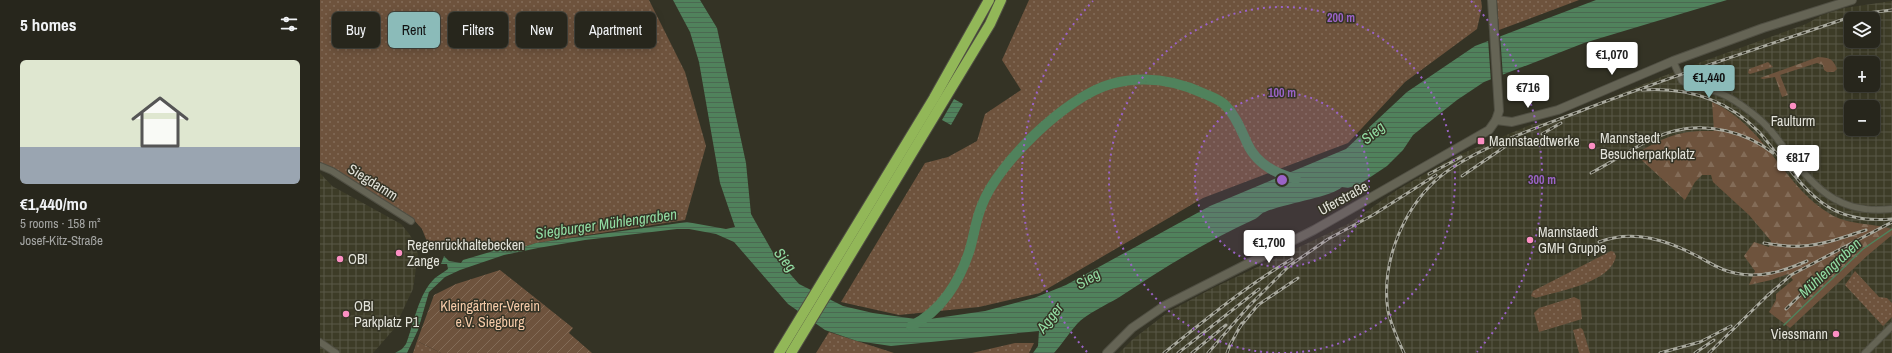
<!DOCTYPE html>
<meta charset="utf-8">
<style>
:root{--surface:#27261c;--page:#333229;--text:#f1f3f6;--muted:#a4a5a3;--line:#43433b;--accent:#8bbbb9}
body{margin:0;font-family:"Archivo Narrow",sans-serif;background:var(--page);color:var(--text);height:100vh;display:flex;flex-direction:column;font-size:15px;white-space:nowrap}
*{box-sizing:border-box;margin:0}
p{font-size:13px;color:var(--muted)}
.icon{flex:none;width:22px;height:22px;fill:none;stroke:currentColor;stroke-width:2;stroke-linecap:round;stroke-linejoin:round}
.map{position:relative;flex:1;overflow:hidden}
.panel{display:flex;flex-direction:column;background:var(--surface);width:320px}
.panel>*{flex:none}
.top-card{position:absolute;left:12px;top:12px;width:380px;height:36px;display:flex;gap:8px}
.buttons{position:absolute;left:1524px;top:12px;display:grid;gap:8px}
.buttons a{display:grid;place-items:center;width:36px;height:36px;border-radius:6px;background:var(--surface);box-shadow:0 2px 10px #0003,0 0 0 1px var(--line);font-size:20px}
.price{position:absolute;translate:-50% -34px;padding:0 9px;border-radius:4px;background:#fff;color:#222;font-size:13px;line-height:26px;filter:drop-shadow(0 1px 2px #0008)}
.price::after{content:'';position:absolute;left:50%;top:24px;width:12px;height:9px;margin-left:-6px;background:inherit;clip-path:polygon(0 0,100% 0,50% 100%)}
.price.active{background:var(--accent);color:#111}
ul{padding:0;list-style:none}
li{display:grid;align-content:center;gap:8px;height:212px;padding:0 20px}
li span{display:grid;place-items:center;height:124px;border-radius:6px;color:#555}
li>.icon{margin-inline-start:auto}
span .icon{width:72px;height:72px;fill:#fffc;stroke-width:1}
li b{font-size:17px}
h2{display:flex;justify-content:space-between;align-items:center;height:48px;padding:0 20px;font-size:17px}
.chip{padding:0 14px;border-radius:6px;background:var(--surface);box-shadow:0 2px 10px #0003,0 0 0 1px var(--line);font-size:14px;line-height:36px}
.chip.active{background:var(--accent);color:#111}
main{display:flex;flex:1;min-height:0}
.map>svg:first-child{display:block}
.industrial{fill:url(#industrial-grid);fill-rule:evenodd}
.grass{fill:url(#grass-dots)}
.forest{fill:url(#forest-firs)}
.garden{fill:url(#garden-furrows)}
.water{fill:url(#water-rules)}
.pier{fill:#343325}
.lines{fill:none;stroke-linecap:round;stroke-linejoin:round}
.stream{stroke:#50825c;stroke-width:1.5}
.river{stroke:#50825c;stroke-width:10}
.minor-casing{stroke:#504f43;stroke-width:8}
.tertiary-casing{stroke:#504f43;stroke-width:10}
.trunk-casing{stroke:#504f43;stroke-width:12}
.minor{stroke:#656455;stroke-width:6}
.tertiary{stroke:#656455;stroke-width:8}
.trunk{stroke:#92b758;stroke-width:10}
.rail-casing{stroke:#aaaa9f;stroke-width:3}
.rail{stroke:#343325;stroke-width:1.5;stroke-dasharray:4.5;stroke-linecap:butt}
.ring{fill:none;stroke:#9a63c7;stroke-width:2;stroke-dasharray:2 4}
.poi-dot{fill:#fc8fc3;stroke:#343325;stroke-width:1.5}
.labels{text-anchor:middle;stroke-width:3;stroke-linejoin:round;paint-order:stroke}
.poi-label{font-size:14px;fill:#e3e3da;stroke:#343325;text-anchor:start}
.street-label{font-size:14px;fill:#e3e3da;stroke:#343325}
.park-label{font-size:14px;fill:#f6cba9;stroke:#343325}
.water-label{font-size:15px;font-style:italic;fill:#92dda3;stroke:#343325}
.centre{fill:#9a63c7;stroke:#343325;stroke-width:2}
.ring-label{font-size:12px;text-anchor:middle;font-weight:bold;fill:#9a63c7;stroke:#343325;stroke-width:3;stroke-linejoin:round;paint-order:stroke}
</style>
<main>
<section class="panel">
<h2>5 homes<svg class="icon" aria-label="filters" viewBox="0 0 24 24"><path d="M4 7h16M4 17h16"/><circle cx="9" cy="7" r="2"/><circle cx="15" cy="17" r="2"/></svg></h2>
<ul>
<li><span style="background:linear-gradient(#dfe7d0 70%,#9aa5b1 0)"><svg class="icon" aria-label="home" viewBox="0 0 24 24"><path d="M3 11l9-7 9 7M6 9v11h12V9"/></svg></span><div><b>€1,440/mo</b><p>5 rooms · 158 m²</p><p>Josef-Kitz-Straße</p></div></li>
</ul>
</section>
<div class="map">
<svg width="1572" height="353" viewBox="0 0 1572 353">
<defs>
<pattern id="industrial-grid" width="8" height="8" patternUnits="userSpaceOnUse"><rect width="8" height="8" fill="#3d3c27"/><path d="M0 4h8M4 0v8" fill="none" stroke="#595846"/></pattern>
<pattern id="grass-dots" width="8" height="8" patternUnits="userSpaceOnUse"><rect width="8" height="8" fill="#6e533d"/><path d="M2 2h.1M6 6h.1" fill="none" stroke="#836c58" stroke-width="1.8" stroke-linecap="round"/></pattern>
<pattern id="forest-firs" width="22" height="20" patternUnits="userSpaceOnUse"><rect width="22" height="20" fill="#6e533d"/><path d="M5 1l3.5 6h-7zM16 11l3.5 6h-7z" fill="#836c58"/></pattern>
<pattern id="garden-furrows" width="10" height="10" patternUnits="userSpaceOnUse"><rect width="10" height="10" fill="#6e533d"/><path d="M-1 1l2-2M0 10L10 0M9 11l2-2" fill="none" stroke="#836c58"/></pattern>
<pattern id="water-rules" width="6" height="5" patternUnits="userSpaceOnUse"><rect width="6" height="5" fill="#50825c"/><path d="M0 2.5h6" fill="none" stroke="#4b6951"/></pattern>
</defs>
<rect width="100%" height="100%" fill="#343325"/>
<g class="industrial">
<path d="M1572,1v352h-773l13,-13 36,-28 43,-23 137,-65 49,-34 59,-34 74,-31 23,-4 118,-48 135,-49 16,-9 22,-7zM1531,19h22v22h-22zM1531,63h22v22h-22zM1531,107h22v22h-22z"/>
<polygon points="0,173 12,186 81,224 90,235 98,254 93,289 74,329 53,353 0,353"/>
</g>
<g class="grass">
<polygon points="0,0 329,0 365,72 386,146 365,220 216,243 204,247 187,246 110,249 102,229 93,219 0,162"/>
<polygon points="709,0 1161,0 1162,7 1157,29 1085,82 1028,143 883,198 720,293 659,307 579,315 521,302 605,163 628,157 657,141 665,114 701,90 682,60"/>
<polygon points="1177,0 1259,0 1179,30"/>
<polygon points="1448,62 1453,67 1430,74 1428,73 1429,69"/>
<path d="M1291,251l3,1 2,4c-5,27 -58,35 -80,42l-5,-2 2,-5z"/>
<polygon points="1535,271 1559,297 1567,298 1572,303 1572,317 1563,326 1525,285"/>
<polygon points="1254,297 1260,300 1262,319 1219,332 1214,313 1219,308"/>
<polygon points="1261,328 1263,330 1270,353 1259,353 1253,330"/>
<polygon points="509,332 574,353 587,353 496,353"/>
<polygon points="97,341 121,353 93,353"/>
<polygon points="695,343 714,343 709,353 652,353"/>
</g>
<g class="forest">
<path d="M1498,57c11,1 15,1 19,12l-3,3h-7l-3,-2 -1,-5 -6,-2 -37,12 8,20 -6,2 -7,-20 -12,2 -3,-1z"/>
<path d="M1392,102c54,24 70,83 118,112 18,11 42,9 62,15v6l-24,20 -78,73 -21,-16 7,-12v-6l17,-14 -5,-6 -17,6 -22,5 6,-14 -11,-15 10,-14 15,5 2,-6 -22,-26 -36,-33 -2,-7h-9l-7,7 -10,18 -50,-46c31,-17 42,-24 79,-23z"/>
</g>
<polygon class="garden" points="180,270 253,328 249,333 272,353 121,353 97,341 114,295 136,284"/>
<g class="water">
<path d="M353,0h27l17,28 29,135 5,51 25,44 23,26 44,22 30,7 50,7 62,-9 49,-13 32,-13 144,-79 136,-57 61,-57 68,-46 121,-46h131l-143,43 -100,39 -27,18 -44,35 -10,15 -16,16 -27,18 -12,4 -6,-1c-10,10 -60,17 -77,25 -4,1 -6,5 -10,7 -48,22 -93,50 -137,79 -12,7 -32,16 -41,26 -8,9 -15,20 -23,29h-21l5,-7 1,-15 -148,15 -34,-5 -32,-11 -37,-26 -54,-62 -18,-8 -27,-5h-12l-92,11 -47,8 -34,7 -44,15 -15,7 -16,15 -11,38 -11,23h-12l7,-4 4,-5c8,-20 12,-50 29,-66 4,-3 9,-6 13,-9l-1,-5h-6l3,-8 5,5 12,2 2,-3 27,-8 8,-5h26l12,-4 151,-21 39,7 9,-2 -15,-44 -21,-121 -9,-30z"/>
<polygon points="634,99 643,104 631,125 622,120"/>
</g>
<polygon class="pier" points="1180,34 1183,77 1171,82 1168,39"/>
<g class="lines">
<polyline class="stream" points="1464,325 1543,249 1572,229"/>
<path class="river" d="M591,326c30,-14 49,-45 59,-77 4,-14 6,-30 12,-44 16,-42 85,-109 129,-121 33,-9 64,-4 94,10 7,3 16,6 21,12 10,10 15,24 21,37 9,20 29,31 49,36"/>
<defs>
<g id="minor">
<path d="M1353,61l9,20c11,6 23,7 35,11 15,5 29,16 41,26 11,9 20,21 28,33 29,38 54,64 106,58"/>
<polyline points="0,166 12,171 91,221"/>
<polyline points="0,342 16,353"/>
<polyline points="1545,353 1572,326"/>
</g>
<g id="tertiary">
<polyline points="1176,120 1192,122 1238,110 1353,61 1443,28 1532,0"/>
<polyline points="787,353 812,328 844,306 994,230 1169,130 1176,120 1179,111 1172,0"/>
</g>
<g id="trunk">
<polyline points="459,353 614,98 669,0"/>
<polyline points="471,353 670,24 681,0"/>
</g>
</defs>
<use href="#minor" class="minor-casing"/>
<use href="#tertiary" class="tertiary-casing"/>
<use href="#trunk" class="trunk-casing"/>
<use href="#minor" class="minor"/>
<use href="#tertiary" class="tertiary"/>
<use href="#trunk" class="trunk"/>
<defs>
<g id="rail">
<path d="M1322,90c45,-3 84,9 116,41 7,7 13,16 19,23 35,44 55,70 115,65"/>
<polyline points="1222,134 1241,123"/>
<path d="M1271,173c27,-14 54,-34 83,-42 33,-9 72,1 99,22"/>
<polyline points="1109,174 1141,157"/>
<polyline points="1142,176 1186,146"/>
<path d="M1279,242c35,-13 68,-2 100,15 11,6 23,14 36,16 25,6 49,-2 72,-12"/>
<path d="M1444,243c12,2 25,4 38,3 22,-1 42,-9 64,-16"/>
<polyline points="1466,309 1529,247"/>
<polyline points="919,328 938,305 978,278"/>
<path d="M844,353c41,-33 82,-67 128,-94"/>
<polyline points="858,353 939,289"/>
<polyline points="872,353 906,325"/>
<polyline points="888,353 928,307 969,266 1008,239 1053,215 1116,175"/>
<polyline points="907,353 910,345 922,323"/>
<path d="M1084,353c-6,-13 -13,-28 -16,-42 -7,-44 12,-94 42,-125 33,-35 108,-58 153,-76 91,-35 183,-64 276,-96l33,-4"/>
<polyline points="1340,353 1380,342 1411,326"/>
<polyline points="1375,353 1394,340"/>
<polyline points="1389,353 1447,296 1471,275 1572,222"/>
</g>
</defs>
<use href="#rail" class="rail-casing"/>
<use href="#rail" class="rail"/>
</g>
<circle cx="962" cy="180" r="87" fill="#9a63c7" fill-opacity=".12"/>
<g class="ring">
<circle cx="962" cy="180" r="87"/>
<path d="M960 353A173 173 0 1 1 964 353"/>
<path d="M767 352A260 260 0 0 1 773 1M1151 1A260 260 0 0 1 1157 352"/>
</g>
<g class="poi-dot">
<circle cx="1473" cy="106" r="4"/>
<rect x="1157" y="137" width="8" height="8" rx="2"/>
<circle cx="1272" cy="146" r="4"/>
<circle cx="1210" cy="240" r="4"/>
<circle cx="79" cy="253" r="4"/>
<circle cx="20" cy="259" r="4"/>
<circle cx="26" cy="314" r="4"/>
<circle cx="1516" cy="334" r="4"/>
</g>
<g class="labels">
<g class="poi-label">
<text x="1473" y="126" text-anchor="middle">Faulturm</text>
<text x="1280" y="143">Mannstaedt<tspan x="1280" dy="16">Besucherparkplatz</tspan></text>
<text x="1169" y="146">Mannstaedtwerke</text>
<text x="1218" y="237">Mannstaedt<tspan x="1218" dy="16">GMH Gruppe</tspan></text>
<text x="87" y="250">Regenrückhaltebecken<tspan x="87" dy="16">Zange</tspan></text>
<text x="28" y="264">OBI</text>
<text x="34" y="311">OBI<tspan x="34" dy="16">Parkplatz P1</tspan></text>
<text x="1508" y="339" text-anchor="end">Viessmann</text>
</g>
<g class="street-label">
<text transform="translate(53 182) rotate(32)" y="5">Siegdamm</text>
<text transform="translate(1023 198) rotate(-29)" y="5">Uferstraße</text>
</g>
<g class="park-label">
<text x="170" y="311">Kleingärtner-Verein<tspan x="170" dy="16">e.V. Siegburg</tspan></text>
</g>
<g class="water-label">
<text transform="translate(1053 133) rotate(-40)" y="5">Sieg</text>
<text transform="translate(286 224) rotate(-8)" y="5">Siegburger Mühlengraben</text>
<text transform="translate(465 260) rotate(52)" y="5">Sieg</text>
<text transform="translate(1510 268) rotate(-43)" y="5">Mühlengraben</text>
<text transform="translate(768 279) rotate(-31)" y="5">Sieg</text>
<text transform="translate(730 318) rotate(-53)" y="5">Agger</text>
</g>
</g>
<circle cx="962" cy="180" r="6" class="centre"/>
<g class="ring-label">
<text x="1021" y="22">200 m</text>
<text x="962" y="97">100 m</text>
<text x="1222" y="184">300 m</text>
</g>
</svg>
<div class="buttons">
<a><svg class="icon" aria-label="layers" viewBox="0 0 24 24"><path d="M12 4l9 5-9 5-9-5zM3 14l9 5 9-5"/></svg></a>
<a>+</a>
<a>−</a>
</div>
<b class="price" style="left:1292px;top:76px">€1,070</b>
<b class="price active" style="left:1389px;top:99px">€1,440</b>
<b class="price" style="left:1208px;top:109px">€716</b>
<b class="price" style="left:1478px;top:179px">€817</b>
<b class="price" style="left:949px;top:264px">€1,700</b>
<div class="top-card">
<a class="chip">Buy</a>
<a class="chip active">Rent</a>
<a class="chip">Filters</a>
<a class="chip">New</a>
<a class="chip">Apartment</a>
</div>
</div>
</main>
